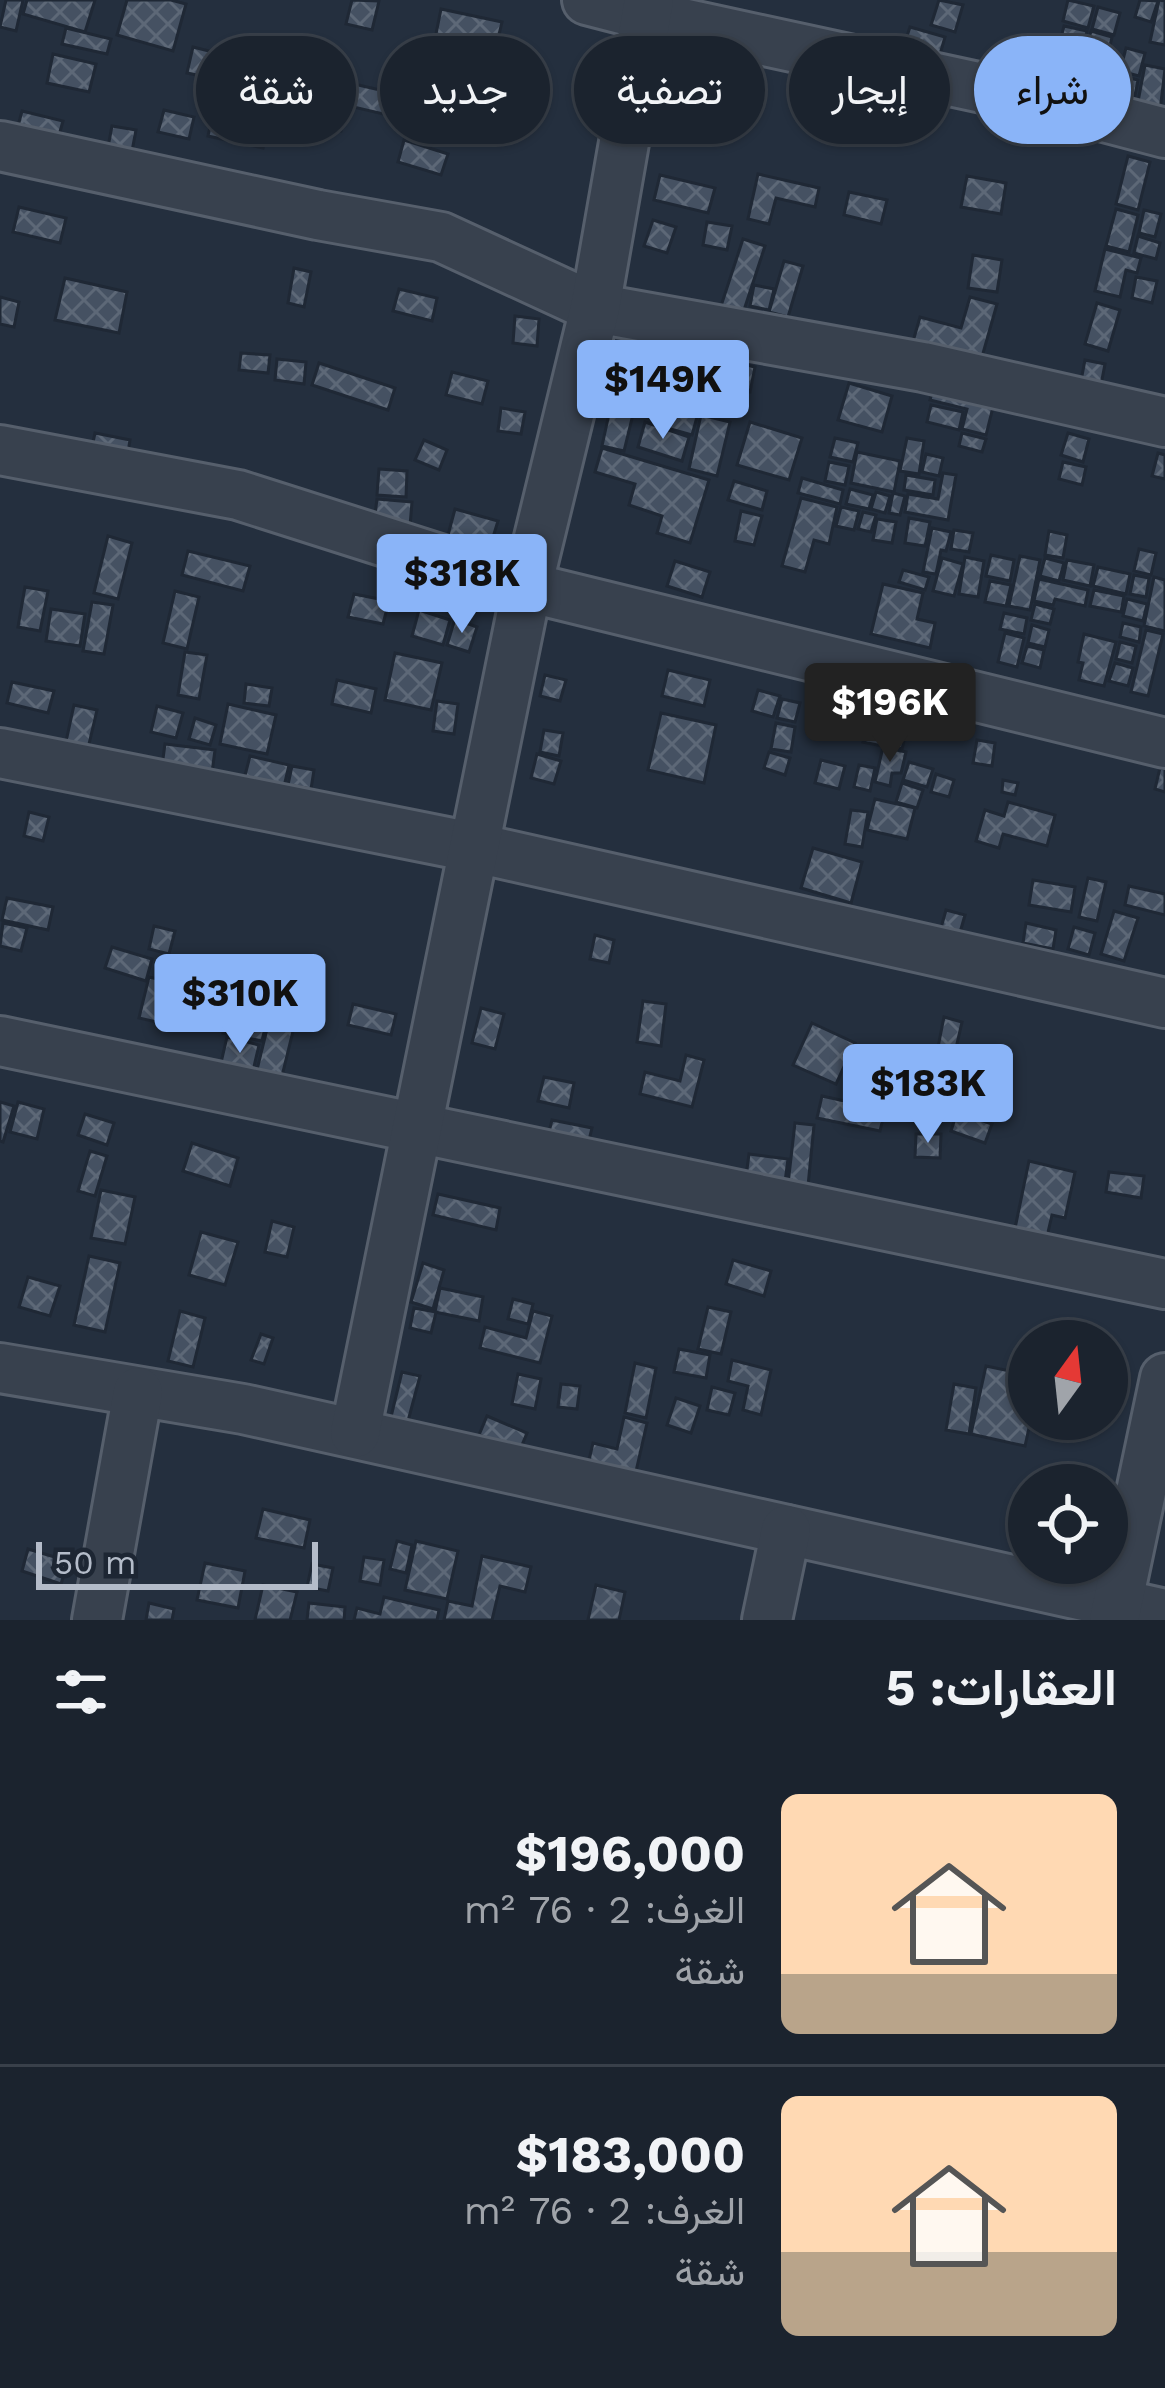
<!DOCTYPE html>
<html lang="ar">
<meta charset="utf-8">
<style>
:root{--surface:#1b232e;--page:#242b36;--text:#f1f3f6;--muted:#a0a4aa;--line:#39404a;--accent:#8ab4f8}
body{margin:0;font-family:"Work Sans",Vazirmatn,sans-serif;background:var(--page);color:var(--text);direction:rtl;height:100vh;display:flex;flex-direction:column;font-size:45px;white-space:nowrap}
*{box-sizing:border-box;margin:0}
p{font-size:39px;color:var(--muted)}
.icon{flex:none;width:66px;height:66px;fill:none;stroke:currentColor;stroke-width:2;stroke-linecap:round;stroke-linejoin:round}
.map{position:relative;height:1620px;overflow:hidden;direction:ltr}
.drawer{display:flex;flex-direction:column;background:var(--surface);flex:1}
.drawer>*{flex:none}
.top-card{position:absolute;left:36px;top:36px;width:1095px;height:108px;direction:rtl;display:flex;gap:24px}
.needle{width:78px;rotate:15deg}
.fabs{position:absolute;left:1008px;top:1320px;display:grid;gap:24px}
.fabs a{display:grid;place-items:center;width:120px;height:120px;border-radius:50%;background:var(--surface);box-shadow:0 3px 9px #0004,0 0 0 3px var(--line);font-size:60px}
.scale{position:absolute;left:36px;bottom:30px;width:282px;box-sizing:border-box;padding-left:12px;border:6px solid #b4bcc9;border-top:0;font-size:33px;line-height:42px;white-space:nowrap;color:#b4bcc9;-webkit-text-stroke:9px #1d2633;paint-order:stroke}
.price{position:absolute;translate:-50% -102px;padding:0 27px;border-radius:12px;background:var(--accent);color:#111;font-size:39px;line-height:78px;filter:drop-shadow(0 3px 6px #0008)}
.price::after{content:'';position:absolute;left:50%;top:72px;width:36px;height:27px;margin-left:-18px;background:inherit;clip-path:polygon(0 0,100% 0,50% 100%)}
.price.on{background:#222;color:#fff}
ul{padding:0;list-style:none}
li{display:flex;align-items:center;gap:36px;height:300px;padding:0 48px}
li+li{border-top:3px solid var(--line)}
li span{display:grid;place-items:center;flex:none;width:336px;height:240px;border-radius:18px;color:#555}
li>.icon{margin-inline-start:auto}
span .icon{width:144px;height:144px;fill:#fffc;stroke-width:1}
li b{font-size:51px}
h2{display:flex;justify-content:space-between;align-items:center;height:144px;padding:0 48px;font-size:51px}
.tag{padding:0 42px;border-radius:54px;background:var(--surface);box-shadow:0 3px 9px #0004,0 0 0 3px var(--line);font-size:42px;line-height:108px}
.tag.on{background:var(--accent);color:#111}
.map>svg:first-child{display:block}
.building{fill:url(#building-cross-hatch);stroke:#1f2835;stroke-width:3}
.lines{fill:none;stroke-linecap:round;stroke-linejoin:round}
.minor-casing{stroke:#565f6c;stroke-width:54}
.minor{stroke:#38414e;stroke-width:48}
</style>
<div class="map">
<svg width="1165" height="1620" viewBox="0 0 1165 1620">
<defs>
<pattern id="building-cross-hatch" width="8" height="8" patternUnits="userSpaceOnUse" patternTransform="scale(3)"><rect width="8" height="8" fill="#455162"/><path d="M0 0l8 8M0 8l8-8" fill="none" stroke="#5d6877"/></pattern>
</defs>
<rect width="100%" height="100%" fill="#242f3e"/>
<g class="building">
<polygon points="6,0 23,0 16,31 0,27"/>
<polygon points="27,0 95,0 85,32 23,14"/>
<polygon points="127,0 171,0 186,4 173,51 117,35"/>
<polygon points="352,0 379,1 372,30 346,24"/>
<polygon points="939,0 963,5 955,32 931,25"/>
<polygon points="1068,0 1094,6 1088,28 1063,21"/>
<polygon points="1140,0 1158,1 1151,22 1135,17"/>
<polygon points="1159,0 1165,1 1165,45 1150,42"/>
<polygon points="1098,7 1120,13 1114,35 1092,29"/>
<polygon points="441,9 502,22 496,47 436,34"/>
<polygon points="1064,26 1087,31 1082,53 1059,46"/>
<polygon points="910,27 945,37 939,58 903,48"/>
<polygon points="66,28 111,39 107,54 62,44"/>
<polygon points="1091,31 1112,37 1107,58 1085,52"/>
<polygon points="193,47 213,52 207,77 187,73"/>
<polygon points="1126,48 1145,53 1139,76 1120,71"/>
<polygon points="53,54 96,64 89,92 47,83"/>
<polygon points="1012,56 1029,61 1024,83 1006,78"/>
<polygon points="1033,61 1066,69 1061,91 1027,83"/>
<polygon points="686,62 703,72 688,99 671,90"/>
<polygon points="1145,65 1165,69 1160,111 1137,107"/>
<polygon points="1120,76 1138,80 1133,106 1115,103"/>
<polygon points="354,84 458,108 452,130 349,106"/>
<polygon points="277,90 347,106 341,131 271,116"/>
<polygon points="218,91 273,103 263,148 208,136"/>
<polygon points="462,107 501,116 495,143 456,134"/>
<polygon points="164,110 194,117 189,139 158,132"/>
<polygon points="22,111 63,121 58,139 11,152"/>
<polygon points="112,126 136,130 132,151 108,147"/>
<polygon points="404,140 448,154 441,175 398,162"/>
<polygon points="1128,156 1150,162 1138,210 1116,204"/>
<polygon points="758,174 819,188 815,207 776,198 769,224 748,219"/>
<polygon points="660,175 715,188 708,213 654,200"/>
<polygon points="967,176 1006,183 1001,214 961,207"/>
<polygon points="849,192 887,200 881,224 844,215"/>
<polygon points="19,207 66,218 60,243 13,232"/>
<polygon points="1116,209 1138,215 1129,252 1106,246"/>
<polygon points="1144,210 1161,214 1155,237 1139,233"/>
<polygon points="653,220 676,227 667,253 644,246"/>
<polygon points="707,222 732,226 727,250 703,245"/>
<polygon points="1138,236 1160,243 1156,259 1134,253"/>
<polygon points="743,239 765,246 743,313 721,306"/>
<polygon points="1105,249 1141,258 1137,273 1126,270 1120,297 1095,291"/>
<polygon points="973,255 1002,260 997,292 968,288"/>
<polygon points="784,261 803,266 788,317 769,312"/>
<polygon points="294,268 311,272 304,307 288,303"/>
<polygon points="1136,277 1157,281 1152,303 1132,298"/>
<polygon points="65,278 127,292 119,333 55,320"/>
<polygon points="754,285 774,289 769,310 750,306"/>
<polygon points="399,289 437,298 432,321 393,311"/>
<polygon points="0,297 19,302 14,327 0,324"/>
<polygon points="970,297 997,304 978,371 910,352 920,317 961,328"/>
<polygon points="1097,303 1120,310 1108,351 1085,344"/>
<polygon points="515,316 539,319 537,346 513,343"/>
<polygon points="627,338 646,342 638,380 620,376"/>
<polygon points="241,353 270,355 268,373 239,370"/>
<polygon points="715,358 755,367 750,392 710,384"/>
<polygon points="277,359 306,362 304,384 275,380"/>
<polygon points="1085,360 1105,364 1100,390 1080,386"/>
<polygon points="319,363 395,388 388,410 312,385"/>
<polygon points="648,367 680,374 671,415 638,408"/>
<polygon points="452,372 488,381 482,404 446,395"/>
<polygon points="849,383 892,396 882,432 838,420"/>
<polygon points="933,389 994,403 986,435 962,429 967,409 930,400"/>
<polygon points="612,400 635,406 624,451 602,446"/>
<polygon points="931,405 963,412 959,430 927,422"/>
<polygon points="501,408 525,412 521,434 498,431"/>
<polygon points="673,410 697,417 692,435 667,428"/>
<polygon points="701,415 730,422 717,476 689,469"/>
<polygon points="645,422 689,437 682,461 638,447"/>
<polygon points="750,422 802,438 789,480 737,465"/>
<polygon points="95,433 130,440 126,464 90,457"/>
<polygon points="962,433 986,439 982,452 959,446"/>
<polygon points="1068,433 1089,439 1083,462 1061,455"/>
<polygon points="835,438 858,443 853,462 830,457"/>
<polygon points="907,438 924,441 919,474 900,471"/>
<polygon points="424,440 447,450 439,470 415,460"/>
<polygon points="602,448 709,480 690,543 657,533 662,516 629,505 635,484 595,472"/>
<polygon points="857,452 900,461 894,492 851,483"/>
<polygon points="1158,453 1165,455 1165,479 1152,476"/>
<polygon points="926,454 943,458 939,476 922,472"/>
<polygon points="829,462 849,466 845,485 825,481"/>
<polygon points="1063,462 1086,467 1082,485 1059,479"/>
<polygon points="379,469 407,471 406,497 377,495"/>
<polygon points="943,473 956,475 948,520 905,512 908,494 938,499"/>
<polygon points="906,475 935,480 933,495 904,490"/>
<polygon points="802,478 843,490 840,504 798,493"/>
<polygon points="734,481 767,491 762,510 728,500"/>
<polygon points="850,489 873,495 869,509 846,504"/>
<polygon points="876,492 890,496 885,513 871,509"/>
<polygon points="893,493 905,496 900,515 889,513"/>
<polygon points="801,498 837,507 829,544 814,540 805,572 782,566"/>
<polygon points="377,499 412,502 410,526 374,523"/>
<polygon points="841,507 859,511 854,530 836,526"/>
<polygon points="455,509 498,521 490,547 448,535"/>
<polygon points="741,511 762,516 754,545 735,541"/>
<polygon points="863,512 876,515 871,532 858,529"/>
<polygon points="909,518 930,522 925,546 905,543"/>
<polygon points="877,519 896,522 892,543 873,540"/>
<polygon points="932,528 951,532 946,551 941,550 936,574 923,572"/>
<polygon points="954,530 973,533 969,552 951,549"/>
<polygon points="1049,531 1067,535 1063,558 1045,555"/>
<polygon points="108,536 132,543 118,599 94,593"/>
<polygon points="1139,549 1156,553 1151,575 1134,571"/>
<polygon points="188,551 250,566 243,591 182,575"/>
<polygon points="991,555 1014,560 1010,581 986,576"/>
<polygon points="1020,556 1040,560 1030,610 1009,606"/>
<polygon points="965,557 984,561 978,597 959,594"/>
<polygon points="942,558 963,564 954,596 933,591"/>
<polygon points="1045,558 1064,563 1059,581 1040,576"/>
<polygon points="1067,560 1094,565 1090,586 1063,580"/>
<polygon points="675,561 710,572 702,597 667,586"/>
<polygon points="1098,567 1130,574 1126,594 1093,586"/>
<polygon points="903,570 929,577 925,590 899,582"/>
<polygon points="1134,575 1149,578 1146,597 1130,594"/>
<polygon points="1154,577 1165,580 1165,631 1144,626"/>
<polygon points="1039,579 1088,590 1085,606 1055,599 1053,605 1034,601"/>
<polygon points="990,581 1011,585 1006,606 985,602"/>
<polygon points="883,584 923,593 917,619 935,623 930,648 871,634"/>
<polygon points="25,587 48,591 40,631 18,627"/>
<polygon points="1094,590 1124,596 1121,612 1090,606"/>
<polygon points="175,591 199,597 187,649 163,643"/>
<polygon points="354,594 389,601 383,624 348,617"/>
<polygon points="1127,599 1147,604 1143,621 1123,616"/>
<polygon points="92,602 113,605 104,654 83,651"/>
<polygon points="1035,604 1054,609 1050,624 1031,620"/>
<polygon points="51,609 85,614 80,646 46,641"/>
<polygon points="419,610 450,620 443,645 412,636"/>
<polygon points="1004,613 1027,618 1024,634 1000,629"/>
<polygon points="455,619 477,627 469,652 447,645"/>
<polygon points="1123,623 1141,627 1139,642 1120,637"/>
<polygon points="1032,625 1049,630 1045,647 1028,643"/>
<polygon points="1146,630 1163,634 1148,696 1131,692"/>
<polygon points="1005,633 1024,638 1017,667 998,662"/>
<polygon points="1084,634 1116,642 1104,686 1079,680 1083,663 1078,662"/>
<polygon points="1120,642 1136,646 1132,663 1116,659"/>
<polygon points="1027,646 1044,650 1040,668 1022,663"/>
<polygon points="185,652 207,655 199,699 178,695"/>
<polygon points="395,653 442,663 431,710 385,700"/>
<polygon points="1115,663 1133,668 1128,686 1109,681"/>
<polygon points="668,670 710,680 704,706 662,696"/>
<polygon points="545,675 566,680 560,701 540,696"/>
<polygon points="337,680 376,689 371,713 332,704"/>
<polygon points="12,682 54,691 48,713 7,703"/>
<polygon points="246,684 272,688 269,706 244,703"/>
<polygon points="758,690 780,696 773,717 752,711"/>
<polygon points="782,699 800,703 795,722 777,718"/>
<polygon points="437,701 458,704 454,734 433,731"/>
<polygon points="228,704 276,715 267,754 220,744"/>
<polygon points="74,705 97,710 82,774 60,769"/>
<polygon points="157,706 183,713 176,738 151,732"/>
<polygon points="661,713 716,725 704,783 648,770"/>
<polygon points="195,718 216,725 210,745 189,739"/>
<polygon points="869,718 888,722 882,746 863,742"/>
<polygon points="776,723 795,727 791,752 771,749"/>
<polygon points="892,724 907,728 902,749 887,745"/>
<polygon points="544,730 563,733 559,756 540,752"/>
<polygon points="977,740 995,743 992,766 973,763"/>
<polygon points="165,744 215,750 209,795 159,788"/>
<polygon points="883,747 906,752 901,773 892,773 890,786 875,782"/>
<polygon points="769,752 790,758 785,775 764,768"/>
<polygon points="537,754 561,761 554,784 531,778"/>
<polygon points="250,756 289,765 278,812 238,803"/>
<polygon points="821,760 845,766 839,789 815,783"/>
<polygon points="909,762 933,769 927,787 903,780"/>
<polygon points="859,765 875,768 870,791 854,787"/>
<polygon points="292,766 314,770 311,789 288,785"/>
<polygon points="1160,768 1165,769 1165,792 1155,789"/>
<polygon points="936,774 954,780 949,797 931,792"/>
<polygon points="1003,780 1018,783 1015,795 1002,792"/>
<polygon points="902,783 923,790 917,808 896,802"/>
<polygon points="875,799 915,808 907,839 867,830"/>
<polygon points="1008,802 1055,815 1047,846 1003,834 999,848 976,841 985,810 1004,816"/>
<polygon points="851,810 868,812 862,847 845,844"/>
<polygon points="29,812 49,817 43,841 24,836"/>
<polygon points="813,848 862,862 851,903 801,888"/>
<polygon points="1088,878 1106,882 1097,921 1079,917"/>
<polygon points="1033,880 1075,887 1071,912 1029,905"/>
<polygon points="1129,886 1165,894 1165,915 1125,905"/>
<polygon points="7,898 53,907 48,930 2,920"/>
<polygon points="946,910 965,915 957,943 932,960"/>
<polygon points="1114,911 1138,918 1124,961 1101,954"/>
<polygon points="3,923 27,928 21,951 0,946"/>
<polygon points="1026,923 1056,930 1053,949 1023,943"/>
<polygon points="154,926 175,931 169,954 149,949"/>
<polygon points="1074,927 1095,933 1089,955 1068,949"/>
<polygon points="595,935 614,940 609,963 590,959"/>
<polygon points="112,947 152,959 146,981 105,968"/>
<polygon points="149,977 192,987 182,1028 139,1018"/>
<polygon points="273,992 323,1003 318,1027 268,1016"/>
<polygon points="643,1001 666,1004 661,1046 637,1042"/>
<polygon points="353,1004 396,1014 391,1035 348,1025"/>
<polygon points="481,1008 504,1014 495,1049 472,1043"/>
<polygon points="229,1010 267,1019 262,1041 223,1033"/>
<polygon points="944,1017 962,1022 953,1061 936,1057"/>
<polygon points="269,1021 294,1027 281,1080 256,1074"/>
<polygon points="812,1023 855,1043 836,1084 793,1065"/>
<polygon points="227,1037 259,1045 252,1075 220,1067"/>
<polygon points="686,1055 704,1060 692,1107 640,1094 645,1072 680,1081"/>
<polygon points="544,1077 574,1083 569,1108 538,1101"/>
<polygon points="822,1096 885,1110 880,1131 817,1118"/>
<polygon points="0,1102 14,1106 3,1142 0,1141"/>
<polygon points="18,1102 44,1109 37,1139 10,1132"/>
<polygon points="957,1112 992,1124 985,1143 951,1131"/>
<polygon points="85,1114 114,1123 107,1145 78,1135"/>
<polygon points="552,1120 592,1128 586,1152 541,1164"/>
<polygon points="795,1123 814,1125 808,1186 788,1184"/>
<polygon points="916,1134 941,1134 940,1158 915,1157"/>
<polygon points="192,1143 238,1158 230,1186 183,1171"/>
<polygon points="90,1151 107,1156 95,1196 78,1191"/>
<polygon points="749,1154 788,1159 785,1182 746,1177"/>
<polygon points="1029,1161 1075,1172 1065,1218 1052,1215 1045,1245 1013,1238"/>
<polygon points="1109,1172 1144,1176 1141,1198 1106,1192"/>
<polygon points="101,1190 135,1197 125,1244 91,1238"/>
<polygon points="438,1194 500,1208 496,1230 433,1215"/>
<polygon points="272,1221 294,1227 287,1257 265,1252"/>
<polygon points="201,1232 238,1242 225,1285 189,1275"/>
<polygon points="89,1256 120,1263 105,1332 74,1325"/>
<polygon points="733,1260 771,1271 764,1296 726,1284"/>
<polygon points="423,1263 444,1270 433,1309 411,1302"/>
<polygon points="28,1277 60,1286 50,1316 19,1307"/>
<polygon points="440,1288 483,1297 479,1321 435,1312"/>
<polygon points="513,1299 533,1304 528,1324 508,1319"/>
<polygon points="708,1307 731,1312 721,1354 698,1349"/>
<polygon points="414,1308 436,1312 431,1333 410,1328"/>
<polygon points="180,1311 205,1318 193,1367 168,1361"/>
<polygon points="533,1311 552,1316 540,1363 480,1348 485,1327 526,1338"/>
<polygon points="1069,1333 1105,1341 1067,1341"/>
<polygon points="261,1334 273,1338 264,1364 251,1360"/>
<polygon points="679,1349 710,1355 706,1378 674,1372"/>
<polygon points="732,1360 771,1370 761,1415 743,1410 748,1386 728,1381"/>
<polygon points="635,1363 656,1368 646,1418 625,1413"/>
<polygon points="986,1366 1029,1375 1029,1419 1031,1419 1025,1446 971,1434"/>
<polygon points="402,1372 420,1376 408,1421 391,1417"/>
<polygon points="518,1374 541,1379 535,1409 512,1404"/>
<polygon points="561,1384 580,1386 577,1409 558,1407"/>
<polygon points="954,1384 976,1388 969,1434 946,1430"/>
<polygon points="712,1387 735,1393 729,1415 707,1410"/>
<polygon points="676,1398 700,1406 691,1433 667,1425"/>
<polygon points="487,1416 527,1433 519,1452 479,1435"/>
<polygon points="624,1417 647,1423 634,1480 587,1469 593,1443 617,1449"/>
<polygon points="263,1509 310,1520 304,1548 256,1538"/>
<polygon points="397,1541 412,1545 406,1573 390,1569"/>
<polygon points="416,1541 458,1551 447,1599 405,1590"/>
<polygon points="28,1549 68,1561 61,1584 22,1571"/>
<polygon points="482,1556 531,1567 525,1592 500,1586 492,1620 444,1620 448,1601 472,1606"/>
<polygon points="364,1557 384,1560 380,1585 360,1581"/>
<polygon points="205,1563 245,1571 238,1608 197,1600"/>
<polygon points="312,1564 333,1568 328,1591 307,1587"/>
<polygon points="263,1585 297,1592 290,1620 255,1620"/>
<polygon points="596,1585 625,1592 619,1620 588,1620"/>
<polygon points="384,1597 439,1610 437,1620 354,1620 357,1608 380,1614"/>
<polygon points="149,1603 174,1609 172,1620 146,1620"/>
<polygon points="309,1603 345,1607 344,1620 307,1620"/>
</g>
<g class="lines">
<defs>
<g id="minor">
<polyline points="587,0 645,15 1047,102 1165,133"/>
<polyline points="0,146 318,215 441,237 595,308 923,367 1165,422"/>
<polyline points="0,450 238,495 527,587 1165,743"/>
<polyline points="0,753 472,847 1165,1003"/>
<polyline points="0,1041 1165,1284"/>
<polyline points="0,1368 243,1409 1165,1614"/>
<polyline points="355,1433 527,587 595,308 649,0"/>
<polyline points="97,1620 138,1392"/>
<polyline points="767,1620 786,1530"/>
<polyline points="1114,1620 1165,1378"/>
</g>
</defs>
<use href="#minor" class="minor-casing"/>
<use href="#minor" class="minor"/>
</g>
</svg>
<div class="fabs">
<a><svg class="needle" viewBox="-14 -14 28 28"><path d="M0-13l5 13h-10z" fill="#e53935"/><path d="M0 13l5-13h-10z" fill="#a0a4aa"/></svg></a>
<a><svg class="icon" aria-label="locate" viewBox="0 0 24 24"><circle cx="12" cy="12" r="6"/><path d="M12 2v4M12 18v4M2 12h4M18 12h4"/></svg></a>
</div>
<div class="scale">50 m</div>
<b class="price" style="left:663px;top:442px">$149K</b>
<b class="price" style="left:462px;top:636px">$318K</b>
<b class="price on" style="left:890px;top:765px">$196K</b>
<b class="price" style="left:240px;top:1056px">$310K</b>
<b class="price" style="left:928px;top:1146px">$183K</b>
<div class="top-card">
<a class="tag on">شراء</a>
<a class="tag">إيجار</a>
<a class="tag">تصفية</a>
<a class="tag">جديد</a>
<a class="tag">شقة</a>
</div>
</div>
<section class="drawer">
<h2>العقارات: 5<svg class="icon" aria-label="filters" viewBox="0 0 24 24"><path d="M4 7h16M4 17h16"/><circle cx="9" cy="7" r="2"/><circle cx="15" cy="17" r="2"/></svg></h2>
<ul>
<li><span style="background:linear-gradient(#ffd9b3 75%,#b9a48a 0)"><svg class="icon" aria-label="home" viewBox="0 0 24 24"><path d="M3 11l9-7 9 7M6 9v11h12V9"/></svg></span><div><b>$196,000</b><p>الغرف: 2 · 76 m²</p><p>شقة</p></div></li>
<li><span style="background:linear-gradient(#ffd9b3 65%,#b9a48a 0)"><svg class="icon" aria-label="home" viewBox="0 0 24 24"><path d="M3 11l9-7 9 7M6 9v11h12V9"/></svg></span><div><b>$183,000</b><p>الغرف: 2 · 76 m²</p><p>شقة</p></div></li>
</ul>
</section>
